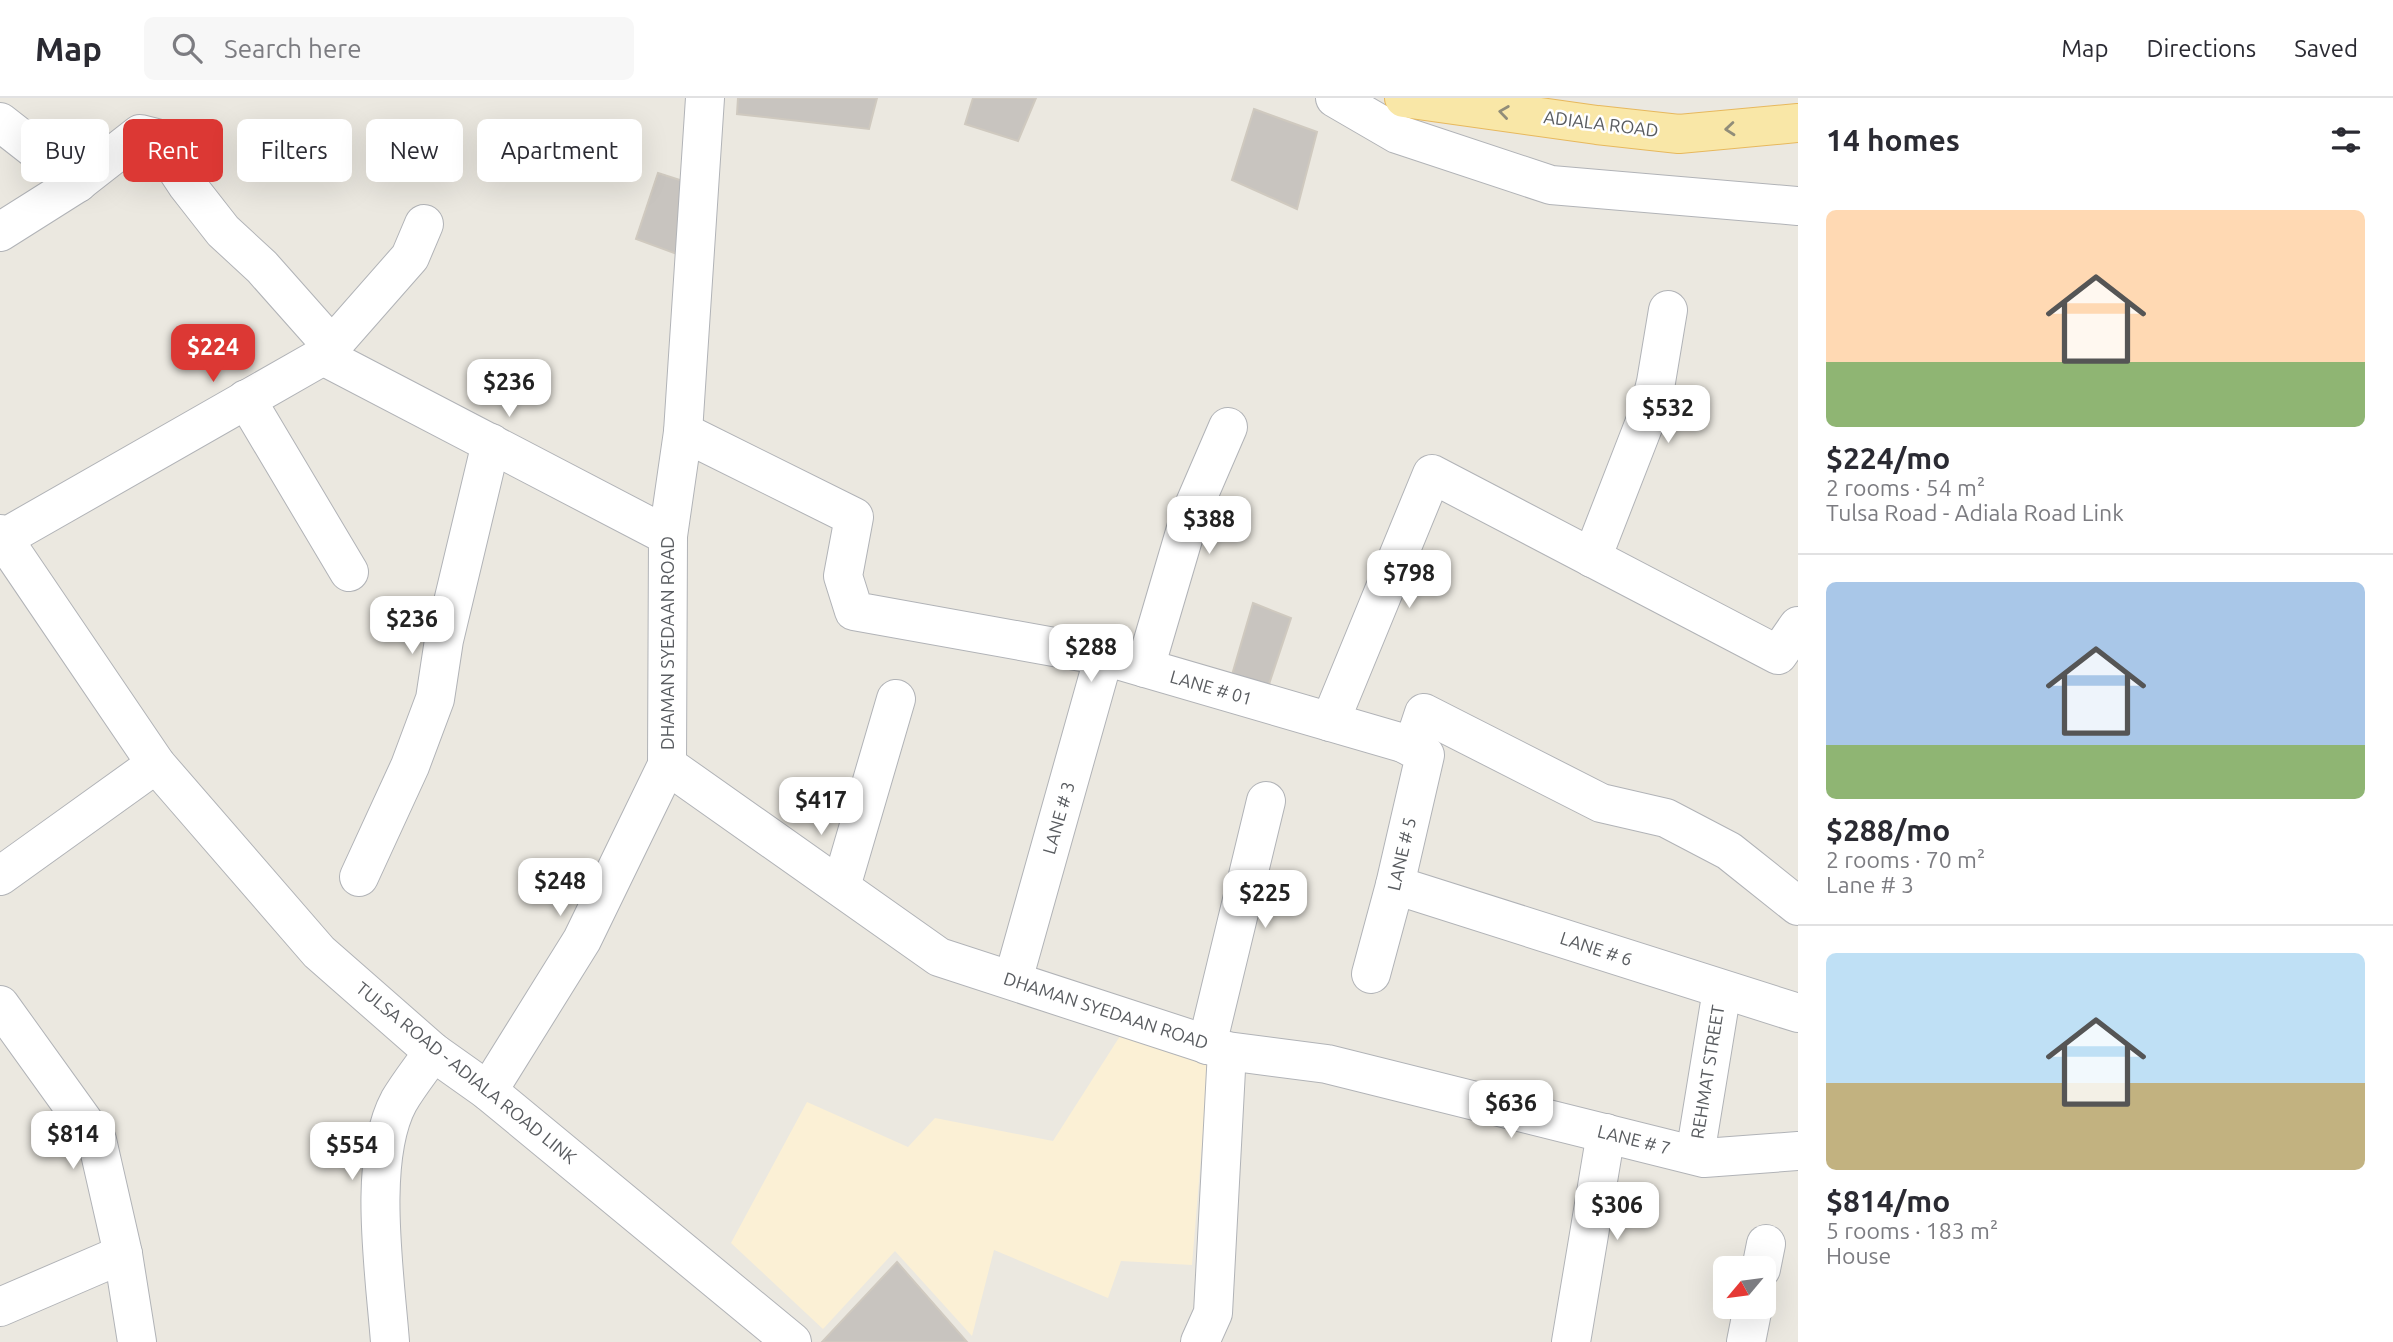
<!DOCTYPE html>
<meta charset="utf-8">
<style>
:root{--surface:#fff;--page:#f7f7f7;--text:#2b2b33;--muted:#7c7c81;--line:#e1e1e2;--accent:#dc3834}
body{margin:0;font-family:Ubuntu,sans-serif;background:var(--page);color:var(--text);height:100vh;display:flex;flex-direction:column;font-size:26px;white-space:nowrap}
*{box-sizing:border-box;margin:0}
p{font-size:23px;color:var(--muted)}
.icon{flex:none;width:38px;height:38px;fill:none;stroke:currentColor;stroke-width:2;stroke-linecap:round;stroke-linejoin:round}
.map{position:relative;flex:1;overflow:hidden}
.side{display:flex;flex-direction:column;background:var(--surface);width:595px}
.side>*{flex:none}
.banner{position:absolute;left:21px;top:21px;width:665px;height:63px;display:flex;gap:14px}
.needle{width:46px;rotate:241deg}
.tools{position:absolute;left:1713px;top:1158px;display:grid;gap:14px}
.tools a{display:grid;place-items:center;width:63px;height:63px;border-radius:10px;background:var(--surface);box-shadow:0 7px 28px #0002;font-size:35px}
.price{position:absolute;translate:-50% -60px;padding:0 16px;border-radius:14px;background:#fff;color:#222;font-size:23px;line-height:46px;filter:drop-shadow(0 2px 4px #0008)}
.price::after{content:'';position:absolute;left:50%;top:42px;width:21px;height:16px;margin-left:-10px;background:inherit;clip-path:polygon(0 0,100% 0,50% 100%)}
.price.current{background:var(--accent);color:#fff}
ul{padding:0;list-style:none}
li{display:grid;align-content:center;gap:14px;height:371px;padding:0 28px}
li+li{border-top:2px solid var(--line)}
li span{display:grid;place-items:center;height:217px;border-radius:10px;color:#555}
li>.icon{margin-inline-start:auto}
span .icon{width:126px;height:126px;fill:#fffc;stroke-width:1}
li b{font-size:30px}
h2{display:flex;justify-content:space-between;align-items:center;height:84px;padding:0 28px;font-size:30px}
.tag{padding:0 24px;border-radius:10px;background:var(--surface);box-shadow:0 7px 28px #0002;font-size:24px;line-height:63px}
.tag.current{background:var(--accent);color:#fff}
header{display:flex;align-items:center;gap:42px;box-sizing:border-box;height:98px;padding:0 35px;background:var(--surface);border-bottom:2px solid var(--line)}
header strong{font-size:33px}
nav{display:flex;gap:38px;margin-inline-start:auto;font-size:24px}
.search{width:490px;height:63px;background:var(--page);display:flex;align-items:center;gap:18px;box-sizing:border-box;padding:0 24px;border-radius:10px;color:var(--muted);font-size:26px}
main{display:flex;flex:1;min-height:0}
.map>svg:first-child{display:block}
.commercial{fill:#fbf0d5}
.building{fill:#c8c4bf;stroke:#cfc9bf;stroke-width:2}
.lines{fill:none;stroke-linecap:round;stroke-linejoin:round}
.minor-casing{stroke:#b1b3b7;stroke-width:40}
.major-casing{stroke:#e7b85d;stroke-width:40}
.minor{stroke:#fff;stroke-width:38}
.major{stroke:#f9e7a7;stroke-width:38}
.oneway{stroke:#918d79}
.labels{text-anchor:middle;stroke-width:5;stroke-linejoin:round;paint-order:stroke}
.street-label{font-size:18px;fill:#595c60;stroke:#fff}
</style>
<header>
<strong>Map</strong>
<div class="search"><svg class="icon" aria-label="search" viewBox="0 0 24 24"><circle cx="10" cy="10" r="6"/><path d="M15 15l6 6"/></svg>Search here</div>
<nav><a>Map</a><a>Directions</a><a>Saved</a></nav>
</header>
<main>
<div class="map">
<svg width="1798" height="1244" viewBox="0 0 1798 1244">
<rect width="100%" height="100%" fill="#ebe8e0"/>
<polygon class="commercial" points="1122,935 1209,962 1192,1167 1121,1163 1108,1200 994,1152 972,1238 895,1153 823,1231 731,1145 807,1004 908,1049 935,1020 1053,1043"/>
<g class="building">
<polygon points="738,0 877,0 869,31 737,16"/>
<polygon points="973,0 1036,0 1018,43 965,26"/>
<polygon points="1254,11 1317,34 1297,111 1232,82"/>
<polygon points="658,75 714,93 707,167 636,141"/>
<polygon points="1253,505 1291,520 1265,598 1229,587"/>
<polygon points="897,1164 967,1244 822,1244"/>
</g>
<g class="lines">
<defs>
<g id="minor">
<polyline points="705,0 683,334 668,438 667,667 939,859 1227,953 1213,1215 1200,1244"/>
<polyline points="1335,0 1397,36 1551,87 1798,108"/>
<polyline points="0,24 78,85"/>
<polyline points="0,134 76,86 140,36 156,40 187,87 223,133 262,169 332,248"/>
<polyline points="323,258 668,438"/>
<polyline points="246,301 349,474"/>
<polyline points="683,334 854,419 843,478 854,513 1104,558 1413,648 1424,615 1601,705 1666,720 1729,753 1798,808"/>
<polyline points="0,436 156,666 319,854 433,954 488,993 792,1244"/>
<polyline points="4,440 323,258 410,159 424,126"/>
<polyline points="1592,460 1648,316 1656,284 1668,212"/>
<polyline points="1145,570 1190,417 1228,329"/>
<polyline points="1330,624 1432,376 1778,557 1798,528"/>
<polyline points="0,778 156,666"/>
<polyline points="359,779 410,668 435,601 444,542 491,345"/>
<polyline points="1395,787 1798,915"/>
<polyline points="841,789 896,601"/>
<polyline points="1371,876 1395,787 1425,657 1405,646"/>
<polyline points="1013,882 1104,558"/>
<polyline points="0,907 97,1042 123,1156 137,1244"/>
<polyline points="1207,947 1266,703"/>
<polyline points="1227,953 1327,966 1704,1060 1798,1053"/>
<polyline points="488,993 582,842 667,667"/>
<polyline points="1695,1057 1722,892"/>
<polyline points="1761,1171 1766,1146"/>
<polyline points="0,1209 123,1156"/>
<path d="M390,1244c-5,-67 -23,-182 9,-241 10,-17 23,-33 34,-49"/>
<polyline points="1571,1244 1606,1035"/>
<polyline points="1746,1244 1753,1209"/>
</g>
<polyline id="major" points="1404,0 1597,27 1679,36 1798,25"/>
</defs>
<use href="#minor" class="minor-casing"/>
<use href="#major" class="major-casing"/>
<use href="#minor" class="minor"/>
<use href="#major" class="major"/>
</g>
<defs><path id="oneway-chevron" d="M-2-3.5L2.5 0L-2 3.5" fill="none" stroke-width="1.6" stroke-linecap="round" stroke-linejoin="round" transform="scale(1.75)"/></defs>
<g class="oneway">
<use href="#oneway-chevron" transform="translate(1504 14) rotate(-172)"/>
<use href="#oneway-chevron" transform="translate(1730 31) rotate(175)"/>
</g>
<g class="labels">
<g class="street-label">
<text transform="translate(1601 26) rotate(7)" y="6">ADIALA ROAD</text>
<text transform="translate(668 545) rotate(-90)" y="6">DHAMAN SYEDAAN ROAD</text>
<text transform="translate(1211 590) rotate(16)" y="6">LANE # 01</text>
<text transform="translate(1059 720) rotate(-74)" y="6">LANE # 3</text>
<text transform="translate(1402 756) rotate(-77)" y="6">LANE # 5</text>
<text transform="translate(1596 851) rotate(18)" y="6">LANE # 6</text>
<text transform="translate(1106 913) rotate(18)" y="6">DHAMAN SYEDAAN ROAD</text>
<text transform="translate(1708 974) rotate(-81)" y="6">REHMAT STREET</text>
<text transform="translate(466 975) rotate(39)" y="6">TULSA ROAD - ADIALA ROAD LINK</text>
<text transform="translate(1634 1042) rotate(14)" y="6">LANE # 7</text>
</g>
</g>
</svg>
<div class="tools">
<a><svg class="needle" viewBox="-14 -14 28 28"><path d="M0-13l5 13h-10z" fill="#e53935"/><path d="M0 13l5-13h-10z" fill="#7c7c81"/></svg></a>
</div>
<b class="price current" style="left:213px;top:286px">$224</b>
<b class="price" style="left:509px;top:321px">$236</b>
<b class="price" style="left:1668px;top:347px">$532</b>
<b class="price" style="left:1209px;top:458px">$388</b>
<b class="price" style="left:1409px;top:512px">$798</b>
<b class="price" style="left:412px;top:558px">$236</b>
<b class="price" style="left:1091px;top:586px">$288</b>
<b class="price" style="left:821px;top:739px">$417</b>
<b class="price" style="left:560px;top:820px">$248</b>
<b class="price" style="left:1265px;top:832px">$225</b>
<b class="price" style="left:1511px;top:1042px">$636</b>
<b class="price" style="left:73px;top:1073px">$814</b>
<b class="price" style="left:352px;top:1084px">$554</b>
<b class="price" style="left:1617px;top:1144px">$306</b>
<div class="banner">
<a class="tag">Buy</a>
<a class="tag current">Rent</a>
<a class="tag">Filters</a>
<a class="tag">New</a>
<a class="tag">Apartment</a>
</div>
</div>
<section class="side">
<h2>14 homes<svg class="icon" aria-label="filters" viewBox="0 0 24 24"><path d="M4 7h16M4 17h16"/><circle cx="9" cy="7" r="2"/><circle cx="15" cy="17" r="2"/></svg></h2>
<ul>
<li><span style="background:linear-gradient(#ffd9b3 70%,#8fb573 0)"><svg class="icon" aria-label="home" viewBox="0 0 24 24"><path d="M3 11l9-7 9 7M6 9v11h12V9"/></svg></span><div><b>$224/mo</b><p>2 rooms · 54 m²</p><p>Tulsa Road - Adiala Road Link</p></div></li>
<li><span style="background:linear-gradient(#a9c7e8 75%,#8fb573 0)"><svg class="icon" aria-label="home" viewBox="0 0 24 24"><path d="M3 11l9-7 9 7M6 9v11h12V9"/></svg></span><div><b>$288/mo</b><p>2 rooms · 70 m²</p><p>Lane # 3</p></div></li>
<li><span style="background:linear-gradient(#bfe0f5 60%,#c2b280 0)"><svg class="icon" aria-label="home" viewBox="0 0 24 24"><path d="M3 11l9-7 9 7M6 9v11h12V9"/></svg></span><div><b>$814/mo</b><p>5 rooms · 183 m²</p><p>House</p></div></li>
</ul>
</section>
</main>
